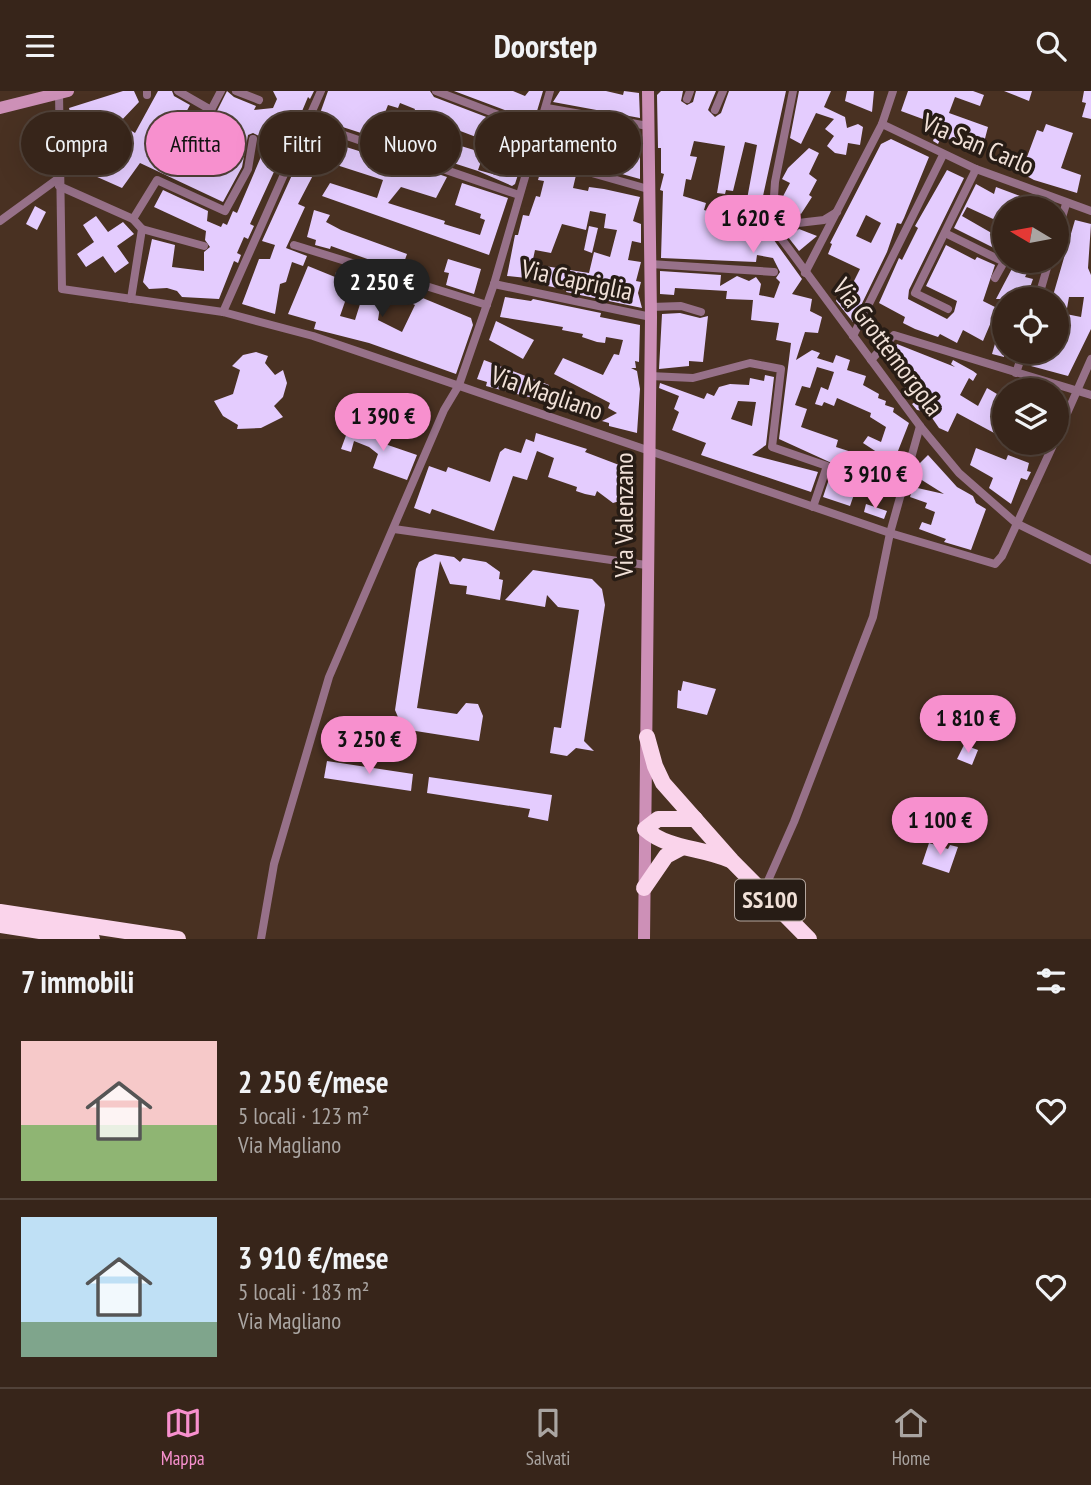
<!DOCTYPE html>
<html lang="it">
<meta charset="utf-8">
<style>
:root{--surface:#37251a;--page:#423127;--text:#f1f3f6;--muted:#aaa5a2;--line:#514239;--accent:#f790ce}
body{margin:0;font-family:"PT Sans Narrow",sans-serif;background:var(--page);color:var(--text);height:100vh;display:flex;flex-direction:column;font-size:26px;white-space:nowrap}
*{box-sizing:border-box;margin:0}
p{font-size:23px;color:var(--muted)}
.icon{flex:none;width:38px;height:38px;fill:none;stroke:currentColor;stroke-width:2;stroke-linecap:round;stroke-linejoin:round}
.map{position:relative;height:848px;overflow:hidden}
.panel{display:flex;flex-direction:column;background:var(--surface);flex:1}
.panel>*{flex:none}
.guide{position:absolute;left:21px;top:21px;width:700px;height:63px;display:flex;gap:14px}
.needle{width:46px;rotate:280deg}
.buttons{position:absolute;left:992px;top:105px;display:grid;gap:14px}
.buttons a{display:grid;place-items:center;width:77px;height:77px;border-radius:50%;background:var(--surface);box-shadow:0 7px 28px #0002,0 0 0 2px var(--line);font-size:35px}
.price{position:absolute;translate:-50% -60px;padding:0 16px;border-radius:24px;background:var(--accent);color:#111;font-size:23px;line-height:46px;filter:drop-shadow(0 2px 4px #0008)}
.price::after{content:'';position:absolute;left:50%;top:42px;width:21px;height:16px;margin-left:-10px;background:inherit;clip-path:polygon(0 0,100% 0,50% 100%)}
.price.on{background:#222;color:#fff}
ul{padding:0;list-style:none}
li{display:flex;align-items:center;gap:21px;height:175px;padding:0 21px}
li+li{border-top:2px solid var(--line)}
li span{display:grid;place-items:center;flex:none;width:196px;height:140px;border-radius:0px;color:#555}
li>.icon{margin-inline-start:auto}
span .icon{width:84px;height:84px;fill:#fffc;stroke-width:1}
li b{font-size:30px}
h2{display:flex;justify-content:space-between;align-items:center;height:84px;padding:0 21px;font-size:30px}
.pill{padding:0 24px;border-radius:32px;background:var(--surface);box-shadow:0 7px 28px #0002,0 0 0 2px var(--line);font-size:24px;line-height:63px}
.pill.on{background:var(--accent);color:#111}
header{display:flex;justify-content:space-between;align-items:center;height:91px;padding:0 21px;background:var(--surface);font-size:32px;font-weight:800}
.dock{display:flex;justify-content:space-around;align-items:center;height:98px;border-top:2px solid var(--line);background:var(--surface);font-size:19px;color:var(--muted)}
.dock a{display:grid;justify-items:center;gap:4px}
.dock .on{color:var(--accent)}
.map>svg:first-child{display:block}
.building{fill:#e4ccfe;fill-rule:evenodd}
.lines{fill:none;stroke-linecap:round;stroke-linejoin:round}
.street{stroke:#977189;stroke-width:8}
.secondary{stroke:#cd90b7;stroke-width:12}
.highway{stroke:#fad4eb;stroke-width:16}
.labels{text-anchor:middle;stroke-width:7;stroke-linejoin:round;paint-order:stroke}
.shield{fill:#271c15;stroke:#b4a69e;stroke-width:2}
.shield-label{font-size:24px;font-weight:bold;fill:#f1e1d8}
.street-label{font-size:26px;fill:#f1e1d8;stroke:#271c15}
</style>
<header><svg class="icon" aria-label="menu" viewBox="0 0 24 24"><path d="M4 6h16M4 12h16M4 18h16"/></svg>Doorstep<svg class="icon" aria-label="search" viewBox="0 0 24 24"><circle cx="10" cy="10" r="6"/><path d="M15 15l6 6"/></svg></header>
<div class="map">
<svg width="1091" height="848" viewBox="0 0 1091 848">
<rect width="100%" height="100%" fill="#493122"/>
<g class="building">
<polygon points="123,0 134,0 139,11 119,32 135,42 158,0 172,0 174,5 190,14 183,27 188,34 177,61 195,73 201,69 197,60 227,0 234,6 256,15 254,19 273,17 277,8 273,0 314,0 310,8 308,6 292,44 280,57 284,59 250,133 254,135 248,148 244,146 237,162 241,164 238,172 234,170 219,208 182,206 177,200 167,197 149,198 143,191 152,148 175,154 172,176 204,180 204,161 210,156 205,149 206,140 154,116 163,99 208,120 207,130 221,136 223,132 227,134 233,120 237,122 263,61 258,59 259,45 253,42 248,44 242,76 223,111 140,72 122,97 77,77 98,64 108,77 110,72 116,75 126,63 115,57 120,49 113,51 82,22 92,56 72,61 69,51 70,40 75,39 69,17"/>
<path d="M328,0h102l4,6 97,37 -16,50 -3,2 -34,-15 -160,-52zM400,12l15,6 -7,20 -26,-9 6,-15 10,3zM434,30l71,27 -9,27 -18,-5 6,-17 -56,-17z"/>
<polygon points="454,0 513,0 525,5 529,0 543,0 534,30"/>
<polygon points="560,0 606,0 623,4 624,0 639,2 640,27 553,11"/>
<path d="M661,0h22l-2,10 6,4 6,-3 3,-11h20l-8,19 7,7 6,-4 8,-22h57l-34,155 8,-10 -1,2 12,-2 31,43 -10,15 20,5 -2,12 12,6 -4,16 -13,-1 -9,28 16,-10 8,3 -3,5 16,5 3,-8 14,5 -3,10 19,6 -3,9 16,9 -1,4 8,3 -1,4 9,3 -1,4 16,11 -11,28 4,3 -7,10 -32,-21 5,-7 13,6 5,-15 -16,-10 1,-4 -34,-15 -3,8 -10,-4 -2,4 -7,-2 6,-17 7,3 6,-18 -17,-5 -7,21 -8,-2 -7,19 12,4 -6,18 37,13 -2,7 31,10 -17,49 -27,-9 6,-18 7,3v-17l-57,-26 12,-96 -15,-3 3,-17 -28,-3 2,-20 -27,-1 1,-8 -52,-3 -1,7 -14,-1v-23l61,4 -1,11 17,-10 12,5 7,-4 5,7 -2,11 15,3 6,-16 -4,-4 4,-6 -7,-14 -16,-3 -1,7 -95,-4 2,-67 -3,-1 4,-16 -3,-1v-25h-3l-1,-53zM694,50l31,5 -8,47 8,1 1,-4 7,1 12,-49 12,3 -14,76 -39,-11 2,-7 -23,-7 3,-17 5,1 6,-23 -7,-1z"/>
<polygon points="799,0 831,0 824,16 845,26 847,37 858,33 863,36 860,54 848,52 846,64 835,62 827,55 834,45 825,38 834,28 816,22 801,53 790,47"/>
<polygon points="847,0 874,0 872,21 845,10"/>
<polygon points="908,0 973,0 984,4 980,15 955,6 949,22 988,36 982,59 945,47 945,38 938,53 933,50 939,34 901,20"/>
<polygon points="1004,0 1032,0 1029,10"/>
<polygon points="1084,0 1091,0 1091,28 1082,26 1086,12 1082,11"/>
<polygon points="550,24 640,40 640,88 539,60 547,42"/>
<polygon points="1046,33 1073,42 1061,77 1081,84 1077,102 1034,89 1021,82 1037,39 1043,41"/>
<polygon points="312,40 332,47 330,51 375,65 376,62 447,86 436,107 401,96 388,112 445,130 444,133 480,144 485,129 480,127 481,123 455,114 462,92 508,107 489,164 322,105 330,92 377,107 383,89 321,69 298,113 305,116 286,157 307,165 303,175 292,171 286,191 280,193 275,223 242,213 259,168 270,168 275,154 262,150"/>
<path d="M891,48l38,18 -25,61 -3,6 -4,-1 -10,29 -34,70 -17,-21 6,-13 4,2 5,-3 9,-18 -32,-15 4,-10 -2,-1 51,-99zM866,124l15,8 -10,20 -15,-7z"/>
<polygon points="809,57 819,62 809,83 817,89 809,104 812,106 801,123 780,111 790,92 782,88 788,77"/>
<path d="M542,75l34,9 -3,13 15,3 1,-4 15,2 36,8 -7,24 8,3v19l-9,-2 -4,19 13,2 -5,19 5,1 -3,11 4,15 -76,-16 1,-2 -24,-5 -7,-6 -29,-3 8,-41h3l5,-20 6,1 7,-20 4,1 4,-16 -6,-1zM590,120l16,3 -2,14 13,2 -7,27 -16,-5 -5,21 -57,-9 3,-14 16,3 11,-29 24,6z"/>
<polygon points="947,79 964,87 909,199 908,208 947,228 954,221 957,210 926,195 946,154 975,169 977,166 995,174 983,210 997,217 983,250 963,239 957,252 940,243 938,246 915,238 903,232 905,226 879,212 899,167 902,169 918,137 915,135"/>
<polygon points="976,93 994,103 996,96 1033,110 1029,117 1004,117 1004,133 967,116 962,125 1002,148 1004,143 1004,162 954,137"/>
<polygon points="35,115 46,121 37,139 26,133"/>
<polygon points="314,119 330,124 326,131 341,139 407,163 401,180 331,155 330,158 315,154 316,149 307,146"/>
<polygon points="96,125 108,141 123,131 134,143 117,155 129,172 115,182 103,165 86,176 77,163 94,151 83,134"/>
<path d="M1075,129l16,4 -3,44 3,7v54l-23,47 -37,-10 -1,-4 3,-10h24v-53h-5zM1069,206h15l-3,20 -15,-3z"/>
<polygon points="589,135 598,137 592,162 584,159"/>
<polygon points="799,138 817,145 799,160 788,146"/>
<polygon points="448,168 481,178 474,203 446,194 449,182 444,181"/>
<polygon points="1016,170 1033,170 1025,186 1033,188 1026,208 996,208"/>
<path d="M308,175l27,11 1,-5 47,16 -5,32 24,12 13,-27 -6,-3 4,-8 58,24 2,7 -17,49 -87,-31 -55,-14 2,-7 -28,-8zM347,205l14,5 -6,19 -15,-4z"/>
<polygon points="505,206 531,210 533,208 601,222 600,226 640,234 639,271 635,270 636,277 631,277 637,280 640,298 637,342 609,335 609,332 602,330 617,322 608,317 610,312 554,283 563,267 603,284 614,263 619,264 623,249 606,246 605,252 597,251 582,246 583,243 562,239 563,236 500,226"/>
<polygon points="680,222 700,227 708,225 703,271 689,270 689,275 659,278 662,223"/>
<polygon points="1002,229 1004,229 1004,266 992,263"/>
<polygon points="496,230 534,249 523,268 489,249"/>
<polygon points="897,253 955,276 951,273 953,269 973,280 977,283 973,290 969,287 960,304 978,315 987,297 1002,306 992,323 1004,329 996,343 957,322 948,341 939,337 928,321 917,319 912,313 915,311 888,272"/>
<polygon points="256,261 268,265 265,272 275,284 283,279 287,292 283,306 274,315 283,326 261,337 237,338 238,334 223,325 214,310 233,303 240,279 232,275 243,264"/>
<polygon points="484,269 549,294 548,299 556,301 552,312 486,295 487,291 477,288"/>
<path d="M765,284l9,2 -8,68 -14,10 66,17 -7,20 -110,-37 5,-12 -34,-13 7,-18 -5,-3 5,-13 -20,-8 1,-5 44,16 3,-6 7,3 5,-9 11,-3 19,1 1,-7 14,3zM738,310l18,1 -4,24 -21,-7z"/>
<polygon points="375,333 387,339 382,352 417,364 407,389 373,377 378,363 369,356 354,350 351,361 341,358 348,339 369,346"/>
<polygon points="536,342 587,358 585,361 627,377 623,409 613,412 597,400 595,405 585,403 576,400 577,396 548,386 554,367 537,360 527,389 513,385 494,440 432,418 430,423 414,417 429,375 446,381 448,376 490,391 500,361 505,357 521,362 526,348 534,351"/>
<polygon points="976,357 1006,369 1008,364 1029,372 1027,380 1031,381 1027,389 1021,387 1011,413 989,397 993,387 970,374"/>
<polygon points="928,364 957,396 973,405 976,412 986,418 971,459 944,451 946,448 919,438 922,431 931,434 935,421 925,417 927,412 910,406 913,396 944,403 917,386 920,372"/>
<polygon points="874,380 895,390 890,405 870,396"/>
<polygon points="866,413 887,420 884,428 864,421"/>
<polygon points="435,463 454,466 460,471 463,467 486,471 500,481 499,488 503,489 500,509 466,503 467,495 450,493 440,470 417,617 457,623 466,612 478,613 483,625 479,650 403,638 395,619 416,478 419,471"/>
<polygon points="533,479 592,488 602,498 605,514 584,650 594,660 576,657 567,665 550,662 554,636 561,637 579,519 558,516 547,504 545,516 505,509"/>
<polygon points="683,590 716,598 707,624 677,617 678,599 681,600"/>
<polygon points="964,654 978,659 972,674 957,668"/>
<polygon points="327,670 413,683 411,700 324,687"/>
<polygon points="429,686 552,704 548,730 528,726 530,718 427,702"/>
<polygon points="929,752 948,758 950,754 958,756 949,782 922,773"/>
</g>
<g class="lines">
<g class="street">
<polyline points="147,0 147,4"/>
<polyline points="178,0 211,19 221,0"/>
<polyline points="236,0 259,9"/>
<polyline points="436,0 541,40"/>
<polyline points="793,0 775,91 772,135 920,335 959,382 1016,432 1091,469"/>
<polyline points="893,0 882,33 976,78 1091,120"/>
<polyline points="59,2 62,198 223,221 313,245 890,442 995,473 1002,465 1054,352"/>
<polyline points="687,8 690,0"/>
<polyline points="547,17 648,35"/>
<polyline points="715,19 723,0"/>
<polyline points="309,32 519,104"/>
<polyline points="532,65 648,98"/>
<polyline points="195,66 188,63 211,19"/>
<polyline points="59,95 133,128 142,138 204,155"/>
<polyline points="133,128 157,89 225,120 248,78 253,48"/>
<polyline points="0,130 59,87"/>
<polyline points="772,135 824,129 837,121"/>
<polyline points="945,142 1004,171 995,187"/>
<polyline points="1057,143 1066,113"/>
<polyline points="294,154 487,214"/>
<polyline points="650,173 774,181"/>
<polyline points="805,182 882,33"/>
<polyline points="494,193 651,226"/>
<polyline points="131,208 142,138"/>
<polyline points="1038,208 1049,170"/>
<polyline points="651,216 681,215 701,221"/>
<polyline points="948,218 915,202 976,78"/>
<polyline points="223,221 321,0"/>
<polyline points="853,245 943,64"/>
<polyline points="871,269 894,244 1091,304"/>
<polyline points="1016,282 1023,261"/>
<polyline points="650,285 693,287 750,272 781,278 772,356 827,375 813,416"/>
<polyline points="1057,345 1091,268"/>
<polyline points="394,438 646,474"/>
<polyline points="763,801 794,731 873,526 890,442 920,335"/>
<polyline points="261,848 274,773 329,586 444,319 459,294 494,193 550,0"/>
</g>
<g class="secondary">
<polyline points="0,17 68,0"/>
<polyline points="644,848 651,226 648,0"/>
</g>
<g class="highway">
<polyline points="647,646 655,675 663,692 732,770 809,848"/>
<path d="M695,728h-37l-13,10c24,21 56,18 85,31"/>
<polyline points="644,797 666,765 681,757"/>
<polyline points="0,821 178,848"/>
<polyline points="0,834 92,848"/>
</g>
</g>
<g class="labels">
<rect class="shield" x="735" y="788.5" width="70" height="41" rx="5"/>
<g class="shield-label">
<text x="770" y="817">SS100</text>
</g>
<g class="street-label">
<text transform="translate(978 53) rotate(23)" y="9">Via San Carlo</text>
<text transform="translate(577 189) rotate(12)" y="9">Via Capriglia</text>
<text transform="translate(888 256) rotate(53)" y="9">Via Grottemorgola</text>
<text transform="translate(547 302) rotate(19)" y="9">Via Magliano</text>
<text transform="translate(624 424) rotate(-90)" y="9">Via Valenzano</text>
</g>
</g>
</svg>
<div class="buttons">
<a><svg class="needle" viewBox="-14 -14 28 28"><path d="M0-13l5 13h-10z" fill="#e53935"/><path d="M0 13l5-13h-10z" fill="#aaa5a2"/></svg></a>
<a><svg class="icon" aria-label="locate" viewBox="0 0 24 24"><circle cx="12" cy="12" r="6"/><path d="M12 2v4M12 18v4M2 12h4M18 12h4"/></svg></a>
<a><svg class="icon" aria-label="layers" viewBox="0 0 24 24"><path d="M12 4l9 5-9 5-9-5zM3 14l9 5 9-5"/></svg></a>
</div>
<b class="price" style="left:753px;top:164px">1 620 €</b>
<b class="price on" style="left:382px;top:228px">2 250 €</b>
<b class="price" style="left:383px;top:362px">1 390 €</b>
<b class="price" style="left:875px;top:420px">3 910 €</b>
<b class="price" style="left:968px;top:664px">1 810 €</b>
<b class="price" style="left:369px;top:685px">3 250 €</b>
<b class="price" style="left:940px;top:766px">1 100 €</b>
<div class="guide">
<a class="pill">Compra</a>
<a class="pill on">Affitta</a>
<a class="pill">Filtri</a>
<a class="pill">Nuovo</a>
<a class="pill">Appartamento</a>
</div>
</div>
<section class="panel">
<h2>7 immobili<svg class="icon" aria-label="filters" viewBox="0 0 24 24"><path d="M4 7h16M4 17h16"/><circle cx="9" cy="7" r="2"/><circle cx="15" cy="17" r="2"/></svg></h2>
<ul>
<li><span style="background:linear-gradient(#f6c9c9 60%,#8fb573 0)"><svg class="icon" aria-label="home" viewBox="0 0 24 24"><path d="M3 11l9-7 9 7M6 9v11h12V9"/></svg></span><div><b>2 250 €/mese</b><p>5 locali · 123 m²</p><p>Via Magliano</p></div><svg class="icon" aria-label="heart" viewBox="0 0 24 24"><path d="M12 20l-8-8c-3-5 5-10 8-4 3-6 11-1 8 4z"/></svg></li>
<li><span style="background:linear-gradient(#bfe0f5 75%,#7fa58c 0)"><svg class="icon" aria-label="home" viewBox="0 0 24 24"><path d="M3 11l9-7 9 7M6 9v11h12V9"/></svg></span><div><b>3 910 €/mese</b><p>5 locali · 183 m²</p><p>Via Magliano</p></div><svg class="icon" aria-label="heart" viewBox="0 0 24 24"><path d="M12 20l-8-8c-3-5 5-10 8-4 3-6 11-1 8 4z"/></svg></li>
</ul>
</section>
<nav class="dock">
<a class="on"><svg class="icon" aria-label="map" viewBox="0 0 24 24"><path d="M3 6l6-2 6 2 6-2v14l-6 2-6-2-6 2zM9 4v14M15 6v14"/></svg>Mappa</a>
<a><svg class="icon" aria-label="saved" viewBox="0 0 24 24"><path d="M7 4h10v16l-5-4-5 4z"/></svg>Salvati</a>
<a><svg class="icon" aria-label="home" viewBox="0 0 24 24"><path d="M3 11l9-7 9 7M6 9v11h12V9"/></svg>Home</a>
</nav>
